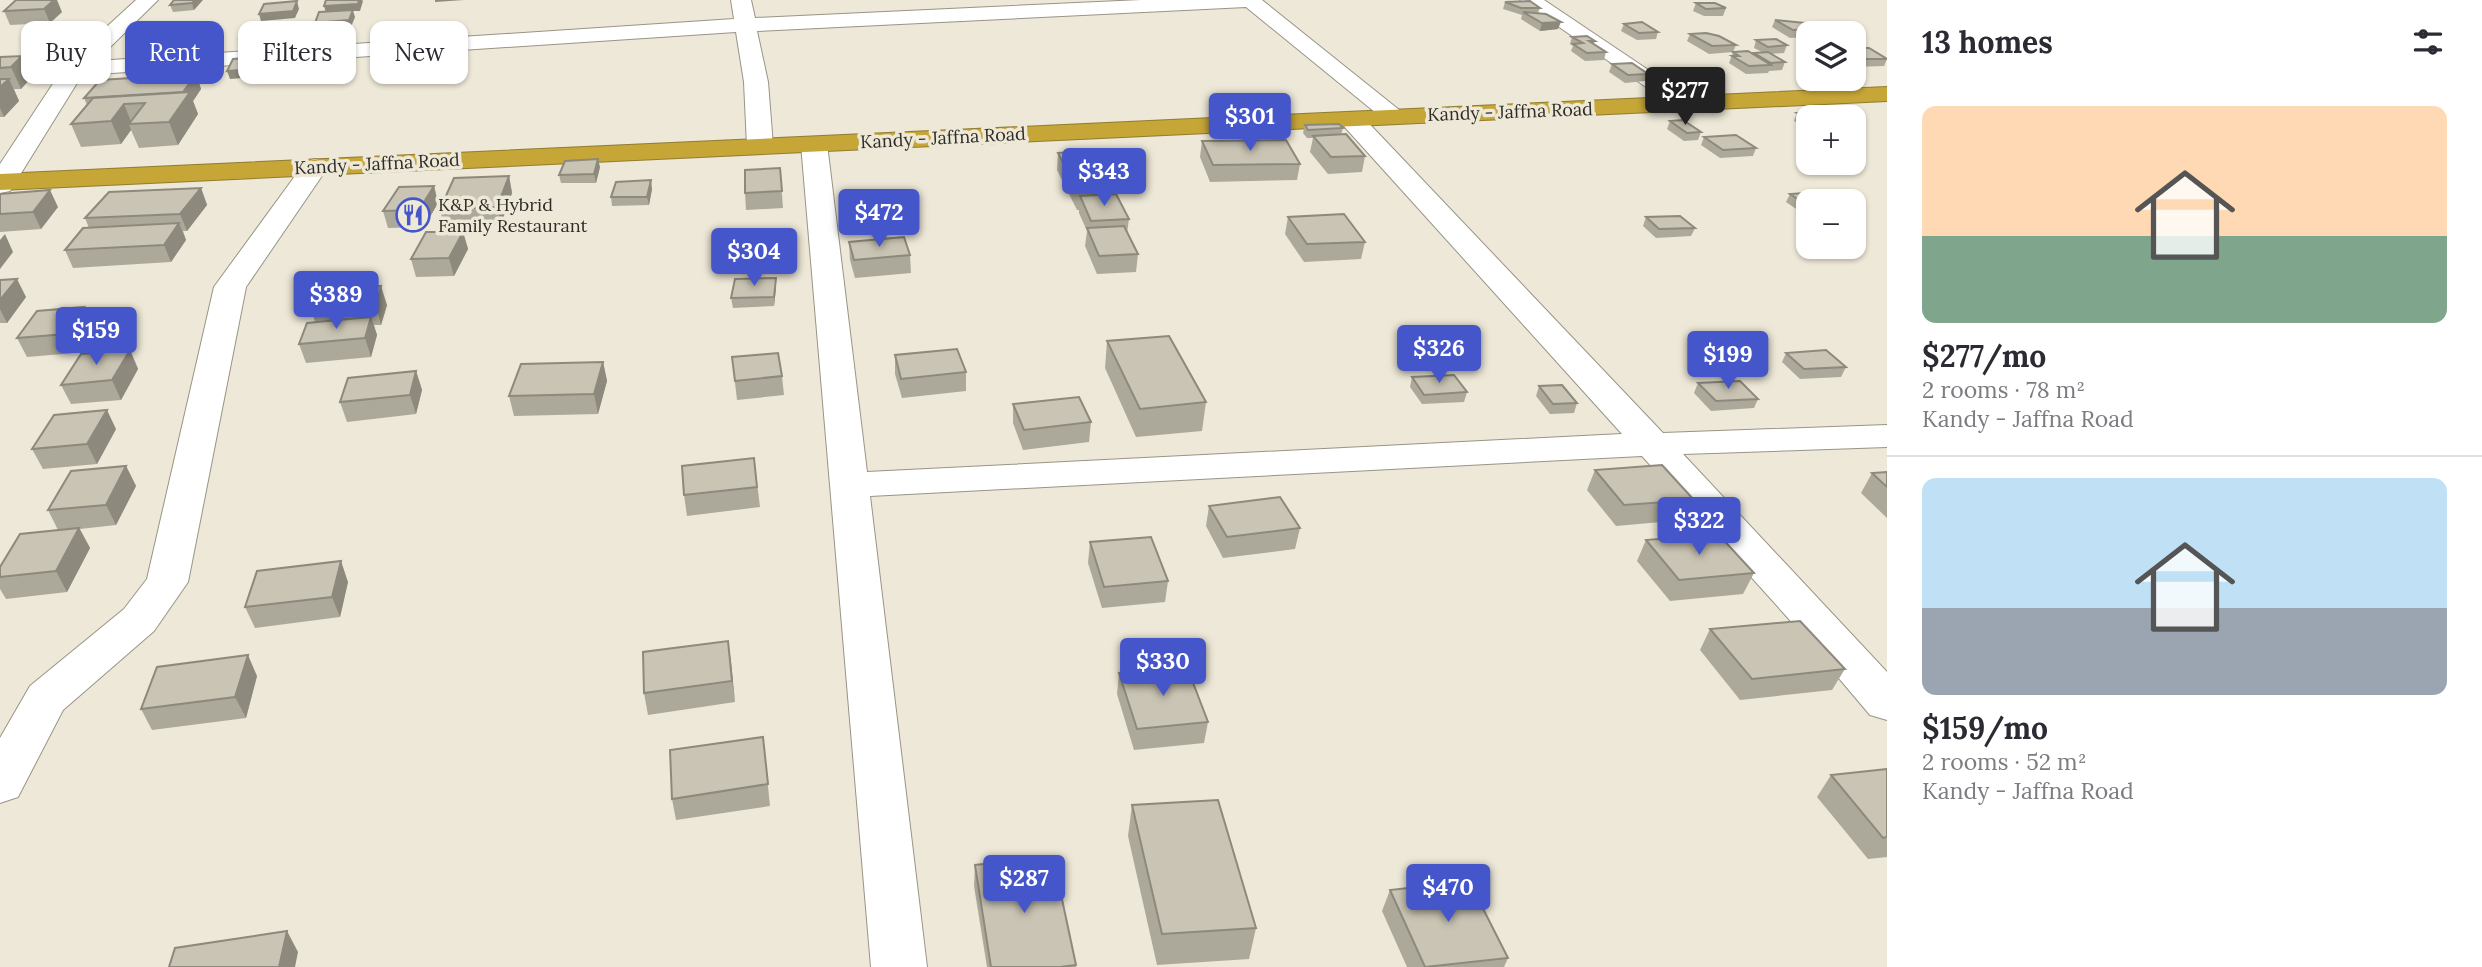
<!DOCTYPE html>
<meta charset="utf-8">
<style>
:root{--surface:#fff;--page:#f7f7f7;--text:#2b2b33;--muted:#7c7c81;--line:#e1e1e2;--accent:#4556ca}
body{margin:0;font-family:Lora,serif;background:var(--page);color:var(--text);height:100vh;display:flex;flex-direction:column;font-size:26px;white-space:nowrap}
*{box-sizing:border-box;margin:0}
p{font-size:23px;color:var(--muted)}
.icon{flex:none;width:38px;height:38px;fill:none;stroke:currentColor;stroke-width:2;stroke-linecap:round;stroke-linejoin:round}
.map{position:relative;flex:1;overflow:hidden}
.side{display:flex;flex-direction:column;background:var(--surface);width:595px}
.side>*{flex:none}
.banner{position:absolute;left:21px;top:21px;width:665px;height:63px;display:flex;gap:14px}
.tools{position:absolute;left:1796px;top:21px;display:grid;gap:14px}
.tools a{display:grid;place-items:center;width:70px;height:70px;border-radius:14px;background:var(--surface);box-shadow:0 2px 5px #0004;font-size:35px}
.price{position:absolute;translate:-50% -60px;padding:0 16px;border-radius:7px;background:var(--accent);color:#fff;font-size:23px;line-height:46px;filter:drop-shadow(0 2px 4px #0008)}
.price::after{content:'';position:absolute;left:50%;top:42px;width:21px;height:16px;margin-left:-10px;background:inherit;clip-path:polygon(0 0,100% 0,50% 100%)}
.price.selected{background:#222;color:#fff}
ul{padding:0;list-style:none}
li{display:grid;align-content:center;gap:14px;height:371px;padding:0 35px}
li+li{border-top:2px solid var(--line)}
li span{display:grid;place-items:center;height:217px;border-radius:14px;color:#555}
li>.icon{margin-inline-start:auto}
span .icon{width:126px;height:126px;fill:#fffc;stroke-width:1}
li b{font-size:30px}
h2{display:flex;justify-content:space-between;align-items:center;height:84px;padding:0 35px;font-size:30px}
.pill{padding:0 24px;border-radius:14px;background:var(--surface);box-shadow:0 2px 5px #0004;font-size:24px;line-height:63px}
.pill.selected{background:var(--accent);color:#fff}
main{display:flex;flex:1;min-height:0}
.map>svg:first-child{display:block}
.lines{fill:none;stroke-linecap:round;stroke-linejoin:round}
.minor-casing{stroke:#999485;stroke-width:2}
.highway-casing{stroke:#917c31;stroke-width:2}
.minor{fill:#fff;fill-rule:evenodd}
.highway{fill:#c6a637;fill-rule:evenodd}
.wall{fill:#ada99a}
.shaded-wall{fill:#8d897d}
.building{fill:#c9c4b3;stroke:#8d897d;stroke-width:2}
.labels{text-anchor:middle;stroke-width:7;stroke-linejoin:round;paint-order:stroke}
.far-street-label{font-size:18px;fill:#2f2d27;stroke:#ede8d7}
.far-poi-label{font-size:18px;fill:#2f2d27;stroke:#ede8d7;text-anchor:start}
</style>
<main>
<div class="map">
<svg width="1887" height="967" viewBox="0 0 1887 967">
<rect width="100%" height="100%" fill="#ede8d7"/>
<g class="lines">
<defs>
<g id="minor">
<polygon points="136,0 158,0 96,61 734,19 731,0 751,0 755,18 1141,0 1262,0 1408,117 1405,122 1387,122 1246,7 757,31 768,82 773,146 769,151 751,151 747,146 744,82 736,32 82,75 10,191 0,193 0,164 66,64"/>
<polygon points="1520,0 1544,0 1699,104 1696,109 1678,109"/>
<polygon points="1351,112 1360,114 1663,433 1887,425 1887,447 1683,454 1887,672 1887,720 1870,715 1788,618 1642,456 870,496 927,967 871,967 801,144 805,139 823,139 827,144 867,472 1622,434 1342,124 1339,119 1342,114"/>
<polygon points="315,159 324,161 328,167 246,287 188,582 154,631 63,710 18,797 0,803 0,738 30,686 124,609 147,579 214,287 306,161"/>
</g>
<polygon id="highway" points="1887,87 1887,101 0,190 0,174"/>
</defs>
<use href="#minor" class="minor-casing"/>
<use href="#highway" class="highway-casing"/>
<use href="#minor" class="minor"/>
<use href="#highway" class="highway"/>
</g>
<g class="wall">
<polygon points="16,0 62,12 50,23 10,25 4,11"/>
<polygon points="174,0 202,0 194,10 173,12 170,5"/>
<polygon points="1505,2 1540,8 1538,13 1558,29 1540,31 1521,19 1522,15 1503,9"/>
<polygon points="1696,3 1726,8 1723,16 1704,16 1693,11"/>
<polygon points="1775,20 1817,29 1815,33 1808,33 1808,37 1790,38 1772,27"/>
<polygon points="1624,24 1658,32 1656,39 1637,40 1621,31"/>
<polygon points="1690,34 1736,45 1733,52 1709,54 1687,41"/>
<polygon points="1572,37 1595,41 1594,44 1606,52 1604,60 1585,61 1571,51 1573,46 1570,44"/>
<polygon points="1756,40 1787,45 1784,53 1770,54 1785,62 1782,70 1769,71 1768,73 1746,74 1729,63 1733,52 1753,54 1754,53 1762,52 1754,48"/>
<polygon points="1853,48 1887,59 1884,66 1853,67"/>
<polygon points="0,57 32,77 21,89 14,89 19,101 4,117 0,117"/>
<polygon points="1612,64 1648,74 1646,81 1625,83 1609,72"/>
<polygon points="196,74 201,89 193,101 198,114 178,145 139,148 131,130 121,144 81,147 71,124 87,105 84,98"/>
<polygon points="1797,113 1808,117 1808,129 1794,121"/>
<polygon points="1670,121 1701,132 1698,140 1684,141 1667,129"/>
<polygon points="1305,125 1343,128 1341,135 1365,156 1362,172 1328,174 1310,152 1313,138 1307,138 1303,133"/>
<polygon points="1704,137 1756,148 1753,156 1720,158 1701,145"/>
<polygon points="1202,141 1300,164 1297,180 1210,182 1200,157"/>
<polygon points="1058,153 1118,190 1117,196 1129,219 1127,233 1138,254 1136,272 1097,274 1085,246 1087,231 1079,213 1079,210 1077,210 1057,170"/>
<polygon points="600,167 596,183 561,183 559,175"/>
<polygon points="780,168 783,208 746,210 745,193"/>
<polygon points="509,176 512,193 501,224 444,227 440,209"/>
<polygon points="434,186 438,203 424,227 388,228 383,211"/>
<polygon points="201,188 207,205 187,231 183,231 186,240 171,262 73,268 65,250 89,228 85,218"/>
<polygon points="652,189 649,205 612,206 611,197"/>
<polygon points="0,194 58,207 41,229 0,232"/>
<polygon points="1790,194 1808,201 1808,217 1786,202"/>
<polygon points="1288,217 1365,242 1361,259 1304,262 1285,234"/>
<polygon points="1646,217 1695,228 1691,236 1656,238 1643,226"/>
<polygon points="463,232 468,249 454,276 416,277 411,259"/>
<polygon points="849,242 910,255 911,273 855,278 850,260"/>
<polygon points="757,246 756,265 717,266 716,257"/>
<polygon points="776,278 776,287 774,306 733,308 731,298"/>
<polygon points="0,280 26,297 7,323 0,323"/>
<polygon points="387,305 381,325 374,325 377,335 371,357 306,363 299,344 315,322 312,312"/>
<polygon points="93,326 75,353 27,357 17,338"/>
<polygon points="1107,341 1206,402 1202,431 1136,437 1105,368"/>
<polygon points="130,350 138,369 121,400 71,404 61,385"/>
<polygon points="1786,353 1846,367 1841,377 1800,379 1782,362"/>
<polygon points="895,355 966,372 966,391 902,398 895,374"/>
<polygon points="732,357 782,376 784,395 737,400"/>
<polygon points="603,362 607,381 598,414 514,416 509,396"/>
<polygon points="416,371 422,390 416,414 347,422 340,402"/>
<polygon points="1412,377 1467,392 1464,402 1422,404 1410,387"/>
<polygon points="1698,383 1758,399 1754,408 1711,411 1694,393"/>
<polygon points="1539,386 1577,403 1574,413 1550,414 1536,396"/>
<polygon points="1013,404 1091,422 1089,442 1023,450 1013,423"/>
<polygon points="116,429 97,464 43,469 32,449"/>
<polygon points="754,458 760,507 687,516 684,495"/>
<polygon points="126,466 136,486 116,525 80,529 90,548 67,592 6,599 0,589 0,567 58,530 48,510"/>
<polygon points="1595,470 1694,500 1684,520 1616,526 1587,490"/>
<polygon points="1887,472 1887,518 1861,493 1872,473"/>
<polygon points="1209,506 1300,528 1295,549 1223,558 1206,526"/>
<polygon points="1646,540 1754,573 1743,594 1670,601 1637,561"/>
<polygon points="1090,542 1168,581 1165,602 1102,608 1088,563"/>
<polygon points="348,582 340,617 255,628 245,607"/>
<polygon points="1710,629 1845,669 1832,690 1740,700 1700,650"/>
<polygon points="728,641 735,702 648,715 644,693"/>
<polygon points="1119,673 1208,722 1204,743 1134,750 1117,694"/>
<polygon points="257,676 246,718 152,730 141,709"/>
<polygon points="763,737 770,806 676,820 672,799"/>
<polygon points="1887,769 1887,857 1868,859 1817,797 1831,775"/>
<polygon points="1132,805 1256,928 1249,959 1157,965 1128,836"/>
<polygon points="975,865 1076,965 1076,967 987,967 974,886"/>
<polygon points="1390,890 1508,958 1504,967 1407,967 1382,911"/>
</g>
<g class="shaded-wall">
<polygon points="54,0 57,0 62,12 50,23 44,9"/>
<polygon points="195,0 203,0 194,10 192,3"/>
<polygon points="359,0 362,0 363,1 360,11 353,11 355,17 351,27 350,27 352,32 349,43 313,46 311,39 317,30 315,23 326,13 324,6"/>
<polygon points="435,0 464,0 435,2"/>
<polygon points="297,1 299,9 295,18 261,21 259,14"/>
<polygon points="1561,22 1558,29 1540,31 1542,23"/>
<polygon points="279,25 282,32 277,43 241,46 239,39"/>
<polygon points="211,31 214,38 208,49 171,52 169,45"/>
<polygon points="22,56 32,77 21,89 11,67"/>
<polygon points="270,56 273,64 268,76 230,79 227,71"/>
<polygon points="196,74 201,89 193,101 198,114 178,145 169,122 183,92"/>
<polygon points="9,79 19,101 4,117 0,108 0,87"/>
<polygon points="124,104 132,124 129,124 131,130 121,144 111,121"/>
<polygon points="598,159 600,167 596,183 594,174"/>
<polygon points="509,176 512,193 501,224 497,207"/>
<polygon points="651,180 652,189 649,205 647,197"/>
<polygon points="434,186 438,203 424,227 419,210"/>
<polygon points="201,188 207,205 187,231 180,214"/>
<polygon points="50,190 58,207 41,229 33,212"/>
<polygon points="179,223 186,240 171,262 164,245"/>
<polygon points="463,232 468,249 454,276 449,258"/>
<polygon points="5,234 13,252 0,269 0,240"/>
<polygon points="756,237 757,246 756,265 755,256"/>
<polygon points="776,278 776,287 774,306 774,297"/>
<polygon points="17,279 26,297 7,323 0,309 0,300"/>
<polygon points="381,286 387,305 381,325 376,306"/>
<polygon points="84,307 93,326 75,353 66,334"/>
<polygon points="371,317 377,335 371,357 365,338"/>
<polygon points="130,350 138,369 121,400 112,380"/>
<polygon points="603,362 607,381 598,414 594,394"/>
<polygon points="416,371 422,390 416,414 410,395"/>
<polygon points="107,410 116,429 97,464 87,444"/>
<polygon points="126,466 136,486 116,525 106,505"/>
<polygon points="79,528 90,548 67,592 56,571"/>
<polygon points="341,561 348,582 340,617 332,597"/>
<polygon points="728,641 731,662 735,702 732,681"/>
<polygon points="248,655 257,676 246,718 235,697"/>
<polygon points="287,931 298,952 295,967 279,967"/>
</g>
<g class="building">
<polygon points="16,0 54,0 44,9 4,11"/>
<polygon points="174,0 195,0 192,3 170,5"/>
<polygon points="326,0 359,0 358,4 324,6"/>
<polygon points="297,1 293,11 259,14 264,4"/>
<polygon points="1530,1 1540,8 1521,8 1505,2"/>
<polygon points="1696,3 1715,3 1726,8 1706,9"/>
<polygon points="353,10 349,20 315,23 319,12"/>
<polygon points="1523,12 1546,14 1561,22 1542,23"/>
<polygon points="1775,20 1805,23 1817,29 1793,30"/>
<polygon points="1642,22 1658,32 1639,33 1624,24"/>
<polygon points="279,25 275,36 239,39 244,28"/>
<polygon points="350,25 346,36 311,39 315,28"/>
<polygon points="211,31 205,42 169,45 175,34"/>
<polygon points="1706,33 1719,36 1736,45 1712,46 1690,34"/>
<polygon points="1587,36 1595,41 1589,41 1606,52 1587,53 1573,44 1583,43 1572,37"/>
<polygon points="1776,39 1787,45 1768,47 1756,40"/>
<polygon points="1853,48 1869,48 1887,59 1853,59"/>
<polygon points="1748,51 1771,65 1749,66 1732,56 1739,56 1733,52"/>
<polygon points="1768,52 1785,62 1771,63 1754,53"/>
<polygon points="22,56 11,67 0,68 0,57"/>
<polygon points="270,56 265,68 227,71 233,59"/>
<polygon points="1632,63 1648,74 1628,75 1612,64"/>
<polygon points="196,74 183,92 84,98 100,80"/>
<polygon points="0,79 9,79 0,87"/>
<polygon points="190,92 169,122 129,124 145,103 124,104 111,121 71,124 93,98"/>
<polygon points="1810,112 1819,117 1808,117 1808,119 1797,113"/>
<polygon points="1683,120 1701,132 1687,133 1670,121"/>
<polygon points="1339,124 1343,128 1308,130 1305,125"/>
<polygon points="1346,134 1365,156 1331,157 1313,136"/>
<polygon points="1736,135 1756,148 1723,150 1704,137"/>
<polygon points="1286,140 1300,164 1213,165 1202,141"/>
<polygon points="1095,151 1118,190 1079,193 1058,153"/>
<polygon points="598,159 594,174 559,175 565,161"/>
<polygon points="780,168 782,191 745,193 745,170"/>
<polygon points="509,176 497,207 440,209 454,178"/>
<polygon points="651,180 647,197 611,197 616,182"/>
<polygon points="434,186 419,210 383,211 399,187"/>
<polygon points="201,188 180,214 85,218 109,192"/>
<polygon points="50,190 33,212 0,214 0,194"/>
<polygon points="1805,193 1818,201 1808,201 1808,206 1790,194"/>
<polygon points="1116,194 1129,219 1091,221 1080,196"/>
<polygon points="1344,214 1365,242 1307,244 1288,217"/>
<polygon points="1680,216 1695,228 1659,229 1646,217"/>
<polygon points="179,223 164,245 65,250 83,228"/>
<polygon points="1124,226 1138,254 1099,256 1087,228"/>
<polygon points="426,232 463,232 449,258 411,259"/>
<polygon points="756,237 755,256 716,257 719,240"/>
<polygon points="904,237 910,255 854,260 849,242"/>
<polygon points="776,278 774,297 731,298 735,279"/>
<polygon points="17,279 0,300 0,280"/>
<polygon points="381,286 376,306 312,312 319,292"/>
<polygon points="84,307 66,334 17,338 37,311"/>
<polygon points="371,317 365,338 299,344 307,323"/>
<polygon points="1169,336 1206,402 1140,409 1107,341"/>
<polygon points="957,349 966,372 901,379 895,355"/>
<polygon points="130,350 112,380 61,385 81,354"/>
<polygon points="1826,350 1846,367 1804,369 1786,353"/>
<polygon points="778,353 782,376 735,381 732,357"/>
<polygon points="603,362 594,394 509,396 521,364"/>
<polygon points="416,371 410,395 340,402 348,378"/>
<polygon points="1454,375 1467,392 1424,395 1412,377"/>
<polygon points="1740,381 1758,399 1716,401 1698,383"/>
<polygon points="1562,385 1577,403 1553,404 1539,386"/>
<polygon points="1079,397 1091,422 1024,430 1013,404"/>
<polygon points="107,410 87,444 32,449 54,415"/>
<polygon points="754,458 757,487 684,495 682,466"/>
<polygon points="1662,465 1694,500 1624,505 1595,470"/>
<polygon points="126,466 106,505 48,510 71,471"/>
<polygon points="1887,472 1887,487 1872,473"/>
<polygon points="1280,497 1300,528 1227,537 1209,506"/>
<polygon points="79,528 56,571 0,577 0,567 20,534"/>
<polygon points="1718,534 1754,573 1679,580 1646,540"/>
<polygon points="1151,537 1168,581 1104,587 1090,542"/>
<polygon points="341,561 332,597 245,607 257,571"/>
<polygon points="1800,621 1845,669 1752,679 1710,629"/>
<polygon points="728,641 732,681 644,693 643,652"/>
<polygon points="248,655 235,697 141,709 157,667"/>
<polygon points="1187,667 1208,722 1137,729 1119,673"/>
<polygon points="763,737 768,784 672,799 670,750"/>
<polygon points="1887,769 1887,837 1883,838 1831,775"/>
<polygon points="1218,800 1256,928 1162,934 1132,805"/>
<polygon points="1053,857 1076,965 1060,967 991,967 975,865"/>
<polygon points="1469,881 1508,958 1425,967 1390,890"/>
<polygon points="287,931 279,967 169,967 175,948"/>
</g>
<defs>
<symbol id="restaurant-ring" viewBox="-11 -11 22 22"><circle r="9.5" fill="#ede8d7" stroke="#4556ca" stroke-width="1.5"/><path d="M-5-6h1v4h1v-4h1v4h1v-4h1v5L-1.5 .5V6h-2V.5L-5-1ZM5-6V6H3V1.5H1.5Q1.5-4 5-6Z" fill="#4556ca"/></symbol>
</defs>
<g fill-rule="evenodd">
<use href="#restaurant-ring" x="394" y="196" width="38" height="38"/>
</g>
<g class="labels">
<g class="far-street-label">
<text transform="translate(1510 112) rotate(-2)" y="6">Kandy - Jaffna Road</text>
<text transform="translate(943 138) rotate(-3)" y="6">Kandy - Jaffna Road</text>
<text transform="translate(377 164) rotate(-3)" y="6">Kandy - Jaffna Road</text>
</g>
<g class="far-poi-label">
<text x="438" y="211">K&amp;P &amp; Hybrid<tspan x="438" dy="21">Family Restaurant</tspan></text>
</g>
</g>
</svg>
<div class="tools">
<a><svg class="icon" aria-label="layers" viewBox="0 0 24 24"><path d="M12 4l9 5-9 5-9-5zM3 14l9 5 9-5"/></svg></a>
<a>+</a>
<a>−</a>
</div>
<b class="price selected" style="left:1685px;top:127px">$277</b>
<b class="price" style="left:1250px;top:153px">$301</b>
<b class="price" style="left:1104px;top:208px">$343</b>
<b class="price" style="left:879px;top:249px">$472</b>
<b class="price" style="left:754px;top:288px">$304</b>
<b class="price" style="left:336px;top:331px">$389</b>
<b class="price" style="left:96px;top:367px">$159</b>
<b class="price" style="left:1439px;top:385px">$326</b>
<b class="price" style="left:1728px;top:391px">$199</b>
<b class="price" style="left:1699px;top:557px">$322</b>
<b class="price" style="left:1163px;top:698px">$330</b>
<b class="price" style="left:1024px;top:915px">$287</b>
<b class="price" style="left:1448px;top:924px">$470</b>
<div class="banner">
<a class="pill">Buy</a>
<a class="pill selected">Rent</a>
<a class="pill">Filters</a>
<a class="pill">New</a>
</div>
</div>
<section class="side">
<h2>13 homes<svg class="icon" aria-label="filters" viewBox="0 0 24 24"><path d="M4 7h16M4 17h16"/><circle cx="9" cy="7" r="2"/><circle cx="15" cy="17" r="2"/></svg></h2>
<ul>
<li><span style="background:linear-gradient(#ffd9b3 60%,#7fa58c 0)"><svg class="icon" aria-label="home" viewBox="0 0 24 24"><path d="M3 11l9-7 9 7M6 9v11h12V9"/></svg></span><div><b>$277/mo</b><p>2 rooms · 78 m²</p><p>Kandy - Jaffna Road</p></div></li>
<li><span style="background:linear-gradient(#bfe0f5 60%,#9aa5b1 0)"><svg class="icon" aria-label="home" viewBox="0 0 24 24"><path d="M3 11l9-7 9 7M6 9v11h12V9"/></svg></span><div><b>$159/mo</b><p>2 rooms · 52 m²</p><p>Kandy - Jaffna Road</p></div></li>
</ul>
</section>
</main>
